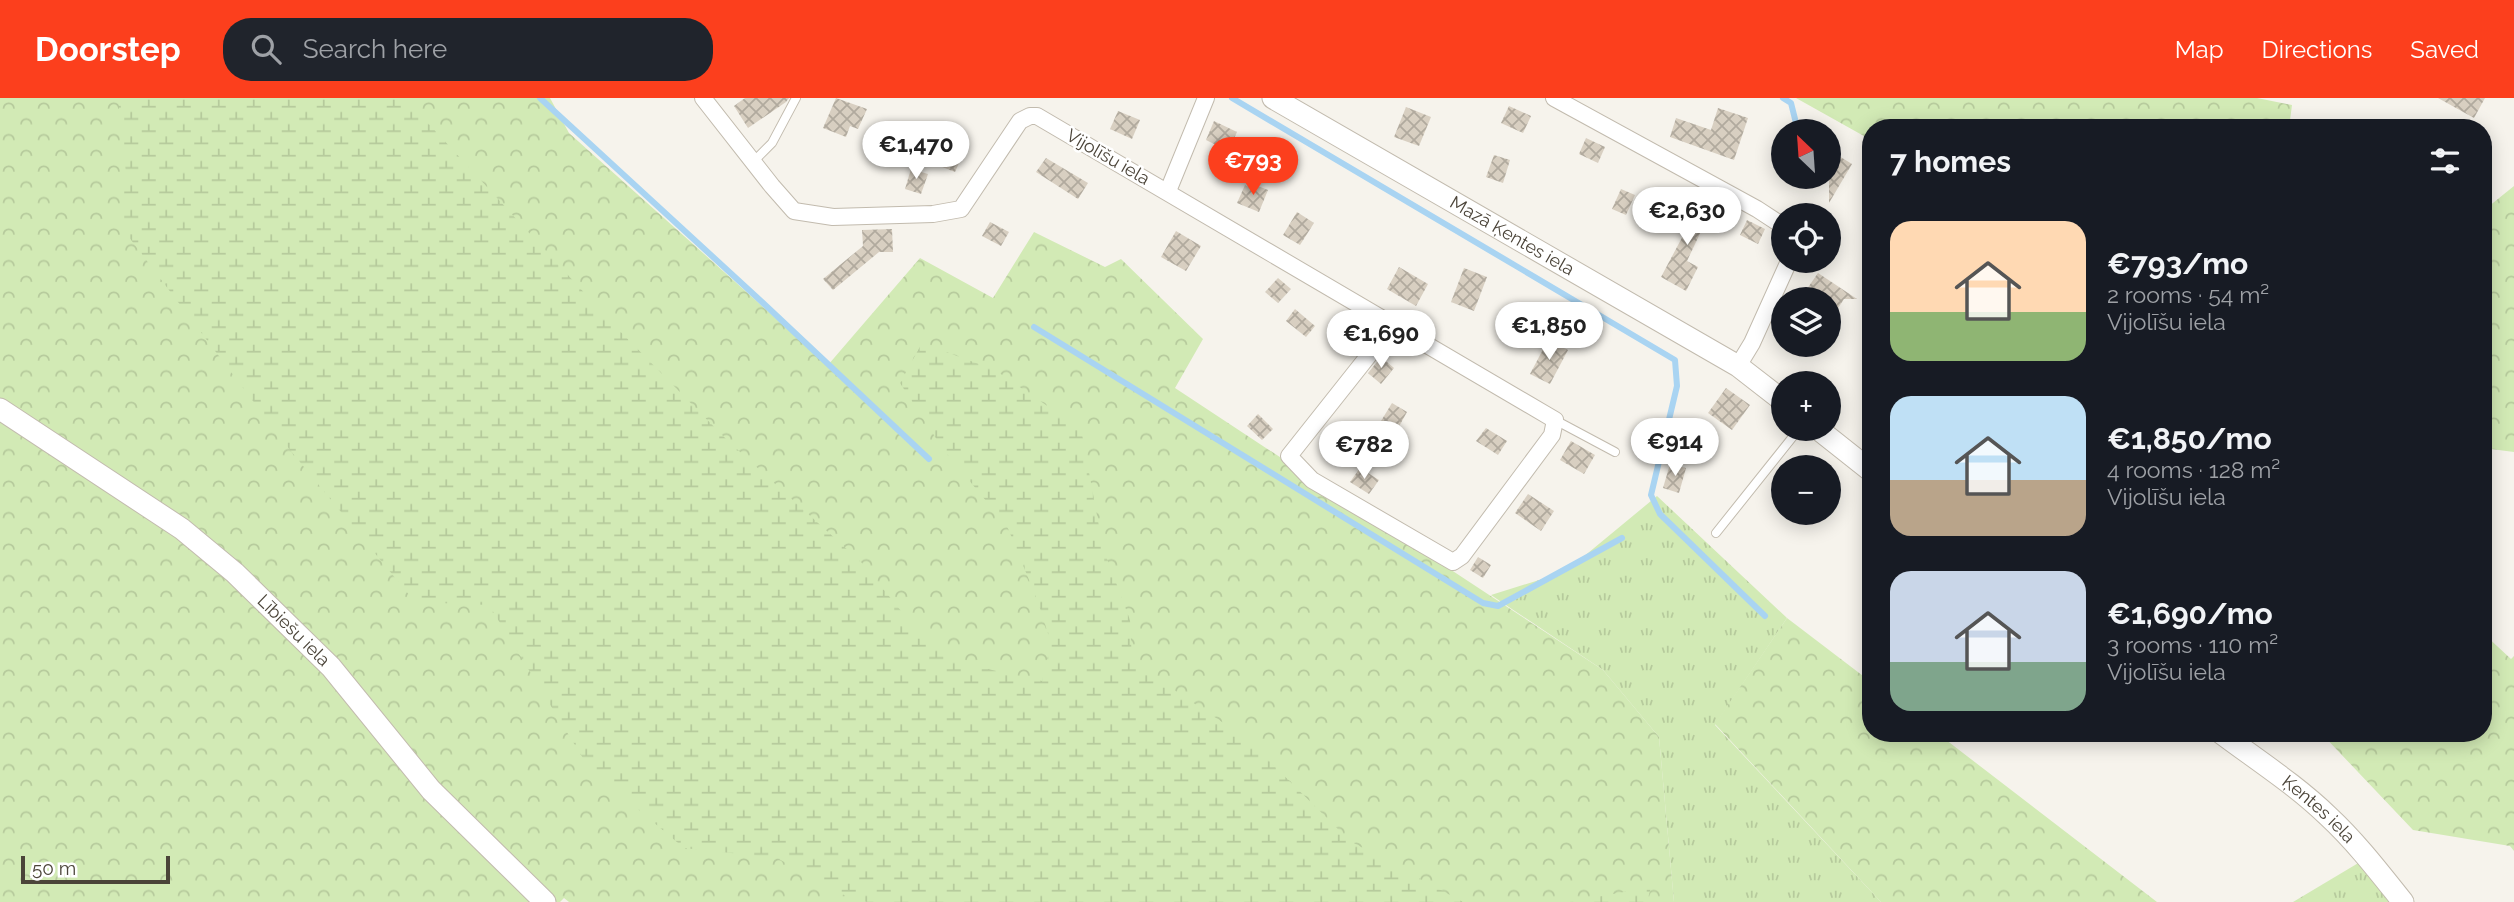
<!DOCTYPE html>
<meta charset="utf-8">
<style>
:root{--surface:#171b24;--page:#20242c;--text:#f1f3f6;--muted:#9ea1a6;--accent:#fc3f1d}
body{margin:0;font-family:Raleway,sans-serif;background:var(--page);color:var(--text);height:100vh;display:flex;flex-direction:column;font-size:26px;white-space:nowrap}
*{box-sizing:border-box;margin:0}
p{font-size:23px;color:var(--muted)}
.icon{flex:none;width:38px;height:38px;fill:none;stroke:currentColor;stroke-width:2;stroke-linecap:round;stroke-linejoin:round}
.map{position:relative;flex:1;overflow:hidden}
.panel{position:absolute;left:1862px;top:21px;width:630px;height:623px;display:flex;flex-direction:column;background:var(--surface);border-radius:28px;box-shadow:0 4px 18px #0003}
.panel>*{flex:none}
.needle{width:46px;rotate:335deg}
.fabs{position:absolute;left:1771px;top:21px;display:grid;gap:14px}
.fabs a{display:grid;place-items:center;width:70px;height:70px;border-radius:50%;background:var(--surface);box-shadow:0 4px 18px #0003;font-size:35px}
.scale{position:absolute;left:21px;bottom:18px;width:149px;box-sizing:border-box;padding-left:7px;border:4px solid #4b4439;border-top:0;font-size:19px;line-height:24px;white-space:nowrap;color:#4b4439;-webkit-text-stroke:5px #fff;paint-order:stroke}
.price{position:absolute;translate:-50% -60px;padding:0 16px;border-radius:24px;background:#fff;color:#222;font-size:23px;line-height:46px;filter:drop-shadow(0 2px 4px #0008)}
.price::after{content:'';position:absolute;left:50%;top:42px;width:21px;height:16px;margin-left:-10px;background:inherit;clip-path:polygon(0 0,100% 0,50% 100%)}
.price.current{background:var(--accent);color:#fff}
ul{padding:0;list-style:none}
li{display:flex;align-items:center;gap:21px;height:175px;padding:0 28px}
li span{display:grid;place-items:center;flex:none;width:196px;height:140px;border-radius:21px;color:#555}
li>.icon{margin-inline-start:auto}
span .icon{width:84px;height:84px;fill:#fffc;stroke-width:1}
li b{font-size:30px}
h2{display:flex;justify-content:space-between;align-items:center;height:84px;padding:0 28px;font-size:30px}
header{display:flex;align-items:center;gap:42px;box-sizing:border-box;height:98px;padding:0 35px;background:var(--accent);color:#fff}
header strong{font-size:33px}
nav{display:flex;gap:38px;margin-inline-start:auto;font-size:24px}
.search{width:490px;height:63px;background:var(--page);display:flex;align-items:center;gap:18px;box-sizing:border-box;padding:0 24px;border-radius:28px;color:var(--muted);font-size:26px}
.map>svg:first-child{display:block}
.grass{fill:url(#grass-tufts)}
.forest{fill:url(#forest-crowns)}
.wetland{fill:url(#wetland-marsh)}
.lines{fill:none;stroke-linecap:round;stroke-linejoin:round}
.stream{stroke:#a9d4f2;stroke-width:6}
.building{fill:url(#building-cross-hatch)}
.service-casing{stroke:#c2bbae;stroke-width:10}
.minor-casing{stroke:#c2bbae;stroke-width:18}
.tertiary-casing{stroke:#c2bbae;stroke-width:23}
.service{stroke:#fff;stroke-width:8}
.minor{stroke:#fff;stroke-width:16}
.tertiary{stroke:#fff;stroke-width:21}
.labels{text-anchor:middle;stroke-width:5;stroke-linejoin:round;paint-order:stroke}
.street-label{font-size:18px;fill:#4b4439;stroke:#fff}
</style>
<header>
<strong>Doorstep</strong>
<div class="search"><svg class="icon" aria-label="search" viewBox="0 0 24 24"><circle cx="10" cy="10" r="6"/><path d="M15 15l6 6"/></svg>Search here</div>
<nav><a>Map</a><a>Directions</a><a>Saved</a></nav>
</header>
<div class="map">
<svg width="2514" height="804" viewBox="0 0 2514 804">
<defs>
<pattern id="grass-tufts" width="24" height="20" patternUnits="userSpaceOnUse" patternTransform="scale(1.75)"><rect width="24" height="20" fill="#d2eab5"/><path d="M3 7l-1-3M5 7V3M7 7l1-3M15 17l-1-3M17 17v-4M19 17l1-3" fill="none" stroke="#b6ca9c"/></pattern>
<pattern id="forest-crowns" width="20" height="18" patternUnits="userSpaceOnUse" patternTransform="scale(1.75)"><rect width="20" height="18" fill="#d2eab5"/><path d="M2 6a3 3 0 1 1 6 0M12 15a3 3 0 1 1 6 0" fill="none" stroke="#b6ca9c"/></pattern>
<pattern id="wetland-marsh" width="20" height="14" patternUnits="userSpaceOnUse" patternTransform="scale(1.75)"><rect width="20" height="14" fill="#d2eab5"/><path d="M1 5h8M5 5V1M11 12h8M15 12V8" fill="none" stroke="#b6ca9c"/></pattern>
<pattern id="building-cross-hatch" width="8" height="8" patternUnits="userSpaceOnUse" patternTransform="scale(1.75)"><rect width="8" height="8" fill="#d8cfc1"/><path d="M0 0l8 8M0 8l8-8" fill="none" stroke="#b1aa9e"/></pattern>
</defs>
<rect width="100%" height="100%" fill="#f6f3ec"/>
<g class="grass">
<polygon points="1657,398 1787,520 1715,627 1881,804 1674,804 1659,639 1603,572 1491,497 1565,474"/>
<polygon points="2360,764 2390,804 2293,804"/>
</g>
<g class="forest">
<polygon points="0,0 550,0 569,35 828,267 920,160 993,200 1034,134 1105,169 1121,161 1203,241 1175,290 1603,572 1659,639 1674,804 569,804 564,800 560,804 0,804"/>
<polygon points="1796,0 2257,0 2292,7 2289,30 1871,30 1871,42"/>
<polygon points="2514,88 2514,354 2483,350 2483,113"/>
<polygon points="1787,520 1871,584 1871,635 1937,635 2157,804 1881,804 1715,626"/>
<polygon points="2483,535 2511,561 2514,558 2514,753 2510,748 2413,732 2321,635 2483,635"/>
</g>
<g class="wetland">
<polygon points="118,0 405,0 613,226 727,342 862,465 906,519 947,562 1042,583 1051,545 1038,504 1007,428 943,351 900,285 922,245 995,272 1081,331 1103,450 1130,522 1132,564 1246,640 1350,743 1463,804 867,804 841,796 777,760 684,750 589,670 489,507 415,504 290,352 119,126 126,75"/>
<polygon points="1651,789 1647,804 1569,804"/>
</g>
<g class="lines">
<g class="stream">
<polyline points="540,0 762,204 929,361"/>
<polyline points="1232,0 1675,262 1677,288 1651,397 1660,416 1765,518"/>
<polyline points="1783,0 1791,5 1796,25"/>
<polyline points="1034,229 1483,505 1498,508 1622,440"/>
</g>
</g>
<g class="building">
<polygon points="745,0 789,0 786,4 748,30 734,8"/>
<polygon points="836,0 867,11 858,31 850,28 846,39 823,30"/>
<polygon points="2438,0 2485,0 2474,20"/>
<polygon points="1509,8 1531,18 1523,35 1501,25"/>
<polygon points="1406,9 1431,19 1419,48 1394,39"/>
<polygon points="1718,10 1748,20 1734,62 1670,39 1676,20 1711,32"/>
<polygon points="1118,13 1140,22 1132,41 1110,31"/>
<polygon points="1214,23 1237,34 1228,53 1206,42"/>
<polygon points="943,39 966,49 955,74 932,65"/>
<polygon points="1586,40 1605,49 1598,65 1579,56"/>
<polygon points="1829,52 1852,66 1829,105"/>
<polygon points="1494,57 1510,62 1503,85 1486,79"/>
<polygon points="1046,60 1088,85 1078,101 1036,74"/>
<polygon points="911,71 928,76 921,96 905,91"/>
<polygon points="1253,86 1268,92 1259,114 1237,105 1245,87 1251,90"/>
<polygon points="1621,91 1635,97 1626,117 1612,111"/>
<polygon points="1702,102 1713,108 1687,163 1698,169 1686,193 1661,179 1685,134 1678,131 1687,111 1695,115"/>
<polygon points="1297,114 1314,125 1300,147 1283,137"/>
<polygon points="1747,122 1765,131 1758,146 1740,137"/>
<polygon points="990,124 1009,134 1001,148 982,138"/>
<polygon points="892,131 893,154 879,154 833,192 823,181 863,148 862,132"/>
<polygon points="1176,133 1201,148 1186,173 1161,159"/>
<polygon points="1399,169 1428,186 1416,208 1387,191"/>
<polygon points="1464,170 1487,179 1474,213 1451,204"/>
<polygon points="1818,175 1857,201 1844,201 1829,224 1829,201 1800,201"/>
<polygon points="1278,180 1291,191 1278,205 1265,194"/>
<polygon points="1295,211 1315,228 1306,239 1286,223"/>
<polygon points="1548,242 1568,252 1550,286 1530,276"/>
<polygon points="1381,259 1394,270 1381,286 1368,275"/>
<polygon points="1726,290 1750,307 1732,332 1708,315"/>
<polygon points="1392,305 1407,314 1397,332 1381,323"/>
<polygon points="1258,316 1273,331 1262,342 1247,328"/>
<polygon points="1486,330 1507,343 1498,357 1476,343"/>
<polygon points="1571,343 1595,357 1584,376 1560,362"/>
<polygon points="1670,366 1686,370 1679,395 1663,390"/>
<polygon points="1360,370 1379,382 1369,396 1350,384"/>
<polygon points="1528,396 1554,413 1541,433 1515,415"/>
<polygon points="1478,459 1491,467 1483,480 1470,472"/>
</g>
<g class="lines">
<defs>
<g id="service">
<polyline points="753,64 772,45 796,0"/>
<polyline points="1555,322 1615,354"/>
<polyline points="1716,435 1799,331"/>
</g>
<g id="minor">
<polyline points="703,0 772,88 794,113 833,119 933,116 961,111 1020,23 1030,18 1037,18 1555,322 1552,337 1462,458 1453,464 1312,382 1289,358 1392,228"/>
<polyline points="1554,0 1757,111 1783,128"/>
<polyline points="1168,93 1206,0"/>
<polyline points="1738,268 1752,245 1789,163"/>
</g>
<g id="tertiary">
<path id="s1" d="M1273,0l465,268 45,35"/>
<path id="s2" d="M0,311l182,120 53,44 96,94 100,123 114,112"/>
<polyline points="1818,331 1871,373"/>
<path id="s3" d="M2221,635c36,27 75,52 107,83 28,26 51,56 75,86"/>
</g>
</defs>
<use href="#service" class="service-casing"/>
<use href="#minor" class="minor-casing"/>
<use href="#tertiary" class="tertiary-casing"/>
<use href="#service" class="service"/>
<use href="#minor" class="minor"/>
<use href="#tertiary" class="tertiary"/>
</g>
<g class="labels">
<g class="street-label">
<text transform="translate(1108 59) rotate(30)" y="6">Vijolīšu iela</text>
<text dy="6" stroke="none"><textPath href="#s1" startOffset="276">Mazā Ķentes iela</textPath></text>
<text dy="6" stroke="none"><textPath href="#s2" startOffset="369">Lībiešu iela</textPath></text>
<text dy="6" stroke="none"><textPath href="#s3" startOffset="124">Ķentes iela</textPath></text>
</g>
</g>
</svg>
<div class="fabs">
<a><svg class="needle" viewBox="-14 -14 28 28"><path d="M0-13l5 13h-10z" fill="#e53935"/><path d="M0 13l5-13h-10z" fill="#9ea1a6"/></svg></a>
<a><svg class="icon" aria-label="locate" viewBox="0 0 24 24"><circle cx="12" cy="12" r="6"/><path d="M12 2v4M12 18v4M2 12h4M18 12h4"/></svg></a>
<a><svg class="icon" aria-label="layers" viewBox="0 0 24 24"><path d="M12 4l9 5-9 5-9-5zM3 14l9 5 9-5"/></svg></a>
<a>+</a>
<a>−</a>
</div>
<div class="scale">50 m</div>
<b class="price" style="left:916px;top:83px">€1,470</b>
<b class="price current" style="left:1253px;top:99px">€793</b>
<b class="price" style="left:1687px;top:149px">€2,630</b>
<b class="price" style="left:1549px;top:264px">€1,850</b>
<b class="price" style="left:1381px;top:272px">€1,690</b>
<b class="price" style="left:1675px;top:380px">€914</b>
<b class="price" style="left:1364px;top:383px">€782</b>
<section class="panel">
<h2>7 homes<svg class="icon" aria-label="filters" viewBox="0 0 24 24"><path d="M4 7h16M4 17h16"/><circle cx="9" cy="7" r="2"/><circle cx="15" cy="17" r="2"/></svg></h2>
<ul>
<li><span style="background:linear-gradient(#ffd9b3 65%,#8fb573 0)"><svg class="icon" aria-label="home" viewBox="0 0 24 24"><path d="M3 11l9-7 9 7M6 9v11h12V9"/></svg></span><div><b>€793/mo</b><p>2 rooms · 54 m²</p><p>Vijolīšu iela</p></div></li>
<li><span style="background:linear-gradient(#bfe0f5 60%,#b9a48a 0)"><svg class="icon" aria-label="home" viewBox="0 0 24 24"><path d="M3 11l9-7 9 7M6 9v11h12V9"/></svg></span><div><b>€1,850/mo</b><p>4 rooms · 128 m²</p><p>Vijolīšu iela</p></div></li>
<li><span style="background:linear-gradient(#c9d6e8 65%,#7fa58c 0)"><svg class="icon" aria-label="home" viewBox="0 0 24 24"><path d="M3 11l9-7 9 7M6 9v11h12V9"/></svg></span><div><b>€1,690/mo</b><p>3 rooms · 110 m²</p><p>Vijolīšu iela</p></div></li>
</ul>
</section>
</div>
